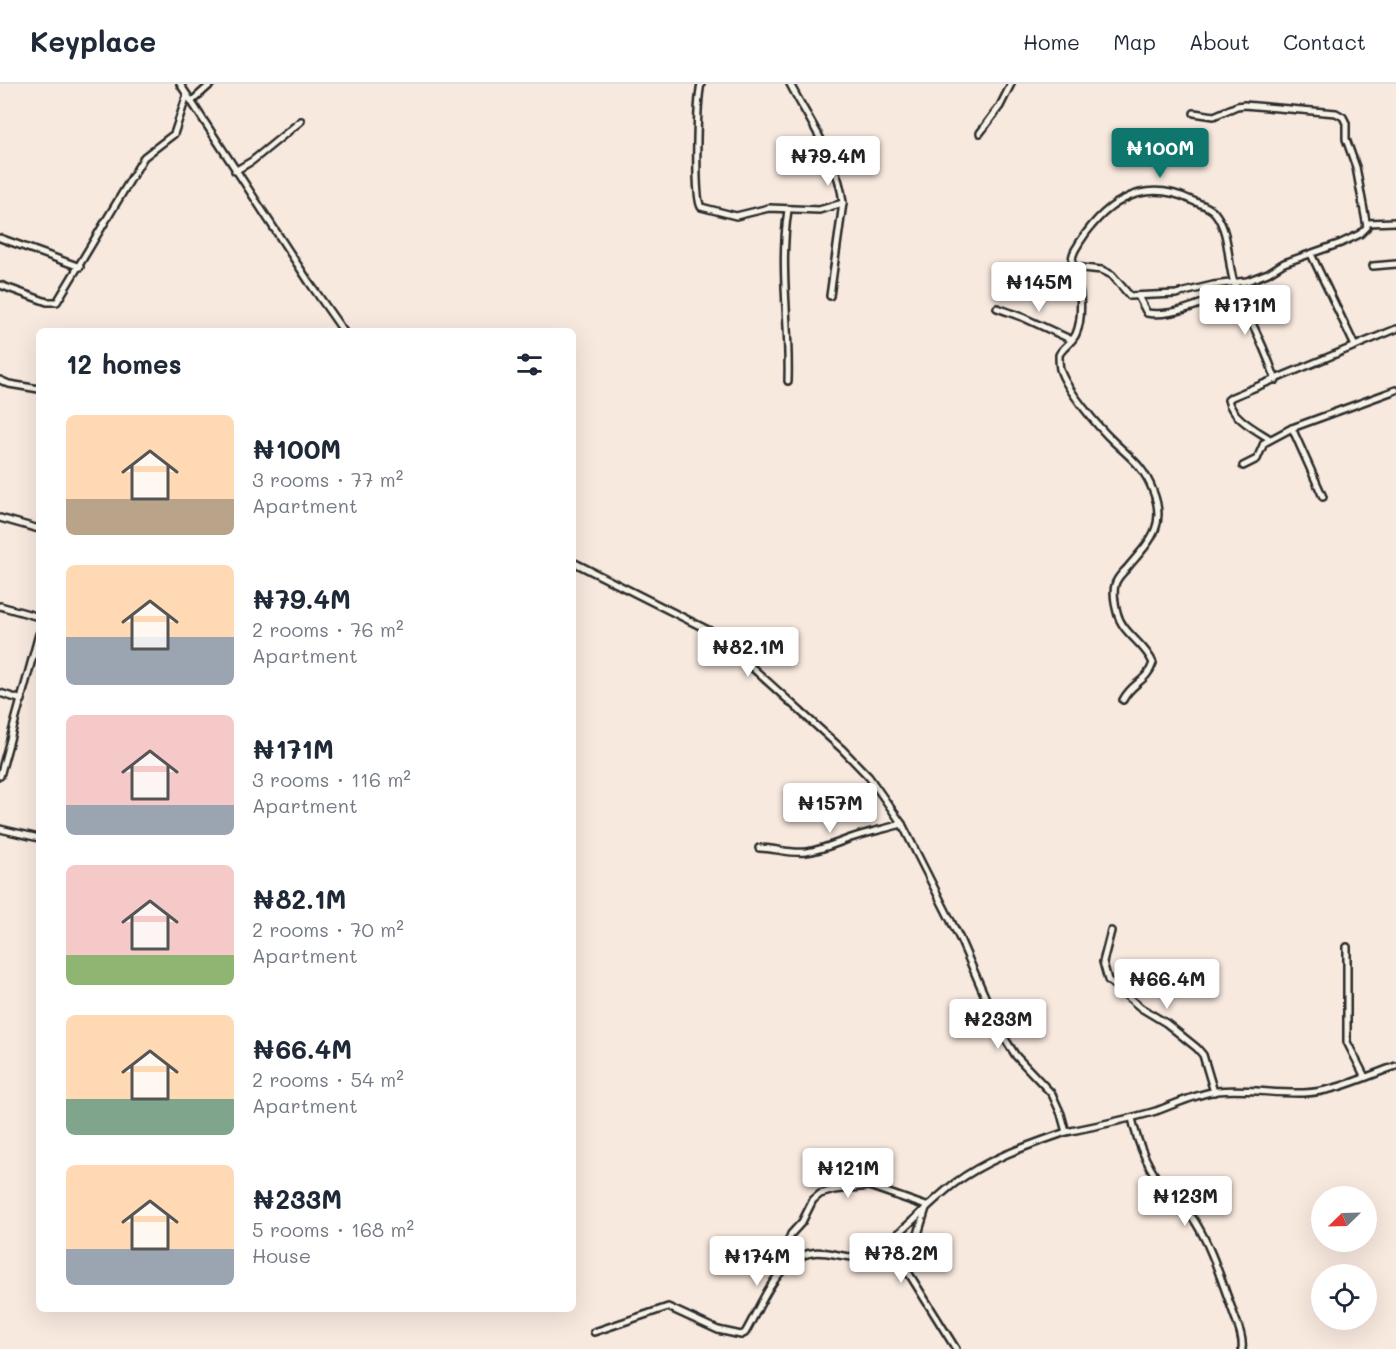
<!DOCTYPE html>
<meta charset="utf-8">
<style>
:root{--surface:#fff;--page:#f2f2f3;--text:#1f2937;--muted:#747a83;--line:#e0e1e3;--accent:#0f766e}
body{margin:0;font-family:Mali,sans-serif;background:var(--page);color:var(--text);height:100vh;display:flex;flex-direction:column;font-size:22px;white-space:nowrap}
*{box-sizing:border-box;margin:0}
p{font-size:20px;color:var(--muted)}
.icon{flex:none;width:33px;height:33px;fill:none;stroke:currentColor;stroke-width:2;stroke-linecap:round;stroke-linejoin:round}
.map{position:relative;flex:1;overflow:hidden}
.details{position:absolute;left:36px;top:244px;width:540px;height:984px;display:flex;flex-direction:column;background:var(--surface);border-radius:9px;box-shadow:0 6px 24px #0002}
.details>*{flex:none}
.needle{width:39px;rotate:247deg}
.fabs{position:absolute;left:1311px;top:1102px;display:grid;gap:12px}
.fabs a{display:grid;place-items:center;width:66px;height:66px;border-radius:50%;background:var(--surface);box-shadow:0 6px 24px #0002;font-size:30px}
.price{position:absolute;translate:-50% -51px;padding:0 14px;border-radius:6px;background:#fff;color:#222;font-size:20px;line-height:39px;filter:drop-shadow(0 2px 3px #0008)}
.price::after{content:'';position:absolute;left:50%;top:36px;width:18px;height:14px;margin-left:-9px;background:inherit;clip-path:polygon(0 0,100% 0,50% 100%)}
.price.active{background:var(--accent);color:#fff}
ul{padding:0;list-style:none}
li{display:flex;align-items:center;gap:18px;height:150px;padding:0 30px}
li span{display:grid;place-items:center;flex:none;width:168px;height:120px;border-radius:9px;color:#555}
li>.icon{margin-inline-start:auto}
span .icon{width:72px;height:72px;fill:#fffc;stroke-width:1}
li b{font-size:26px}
h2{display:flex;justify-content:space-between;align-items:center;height:72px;padding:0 30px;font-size:26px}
header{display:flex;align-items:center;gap:36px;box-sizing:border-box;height:84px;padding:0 30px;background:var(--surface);border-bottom:2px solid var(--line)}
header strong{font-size:28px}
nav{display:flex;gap:33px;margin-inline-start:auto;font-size:21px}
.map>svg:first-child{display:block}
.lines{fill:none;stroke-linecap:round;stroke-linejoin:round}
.minor-casing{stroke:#2b2b2b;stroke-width:10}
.minor{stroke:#f7f3e8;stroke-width:5}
</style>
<header>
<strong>Keyplace</strong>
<nav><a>Home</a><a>Map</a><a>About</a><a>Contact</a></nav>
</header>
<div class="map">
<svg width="1396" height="1265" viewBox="0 0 1396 1265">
<rect width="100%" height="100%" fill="#f8e9df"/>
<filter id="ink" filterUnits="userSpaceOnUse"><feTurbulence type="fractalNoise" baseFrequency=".0167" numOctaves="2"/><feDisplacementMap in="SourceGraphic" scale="12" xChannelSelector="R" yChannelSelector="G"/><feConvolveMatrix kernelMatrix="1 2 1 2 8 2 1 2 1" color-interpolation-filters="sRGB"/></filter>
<g filter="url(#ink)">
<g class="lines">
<defs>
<g id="minor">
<polyline points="180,0 309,198 344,248"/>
<path d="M701,0c-4,16 -7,112 0,123l35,9 33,-8 50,2 24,-7"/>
<path d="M790,0c19,37 49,77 53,119l-13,93"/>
<polyline points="192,17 211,0"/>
<polyline points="980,49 1000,22 1011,0"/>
<polyline points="235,87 252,77 301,37"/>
<path d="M788,126c-9,57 2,113 0,171"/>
<polyline points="1367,139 1396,138"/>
<polyline points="0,154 80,183"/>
<polyline points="1311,170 1355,262"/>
<polyline points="1373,182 1396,180"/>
<polyline points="1073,183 1102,186 1112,191 1130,212 1176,210 1213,201 1247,197 1268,189 1284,179 1341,159 1360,150 1367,143 1356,83 1346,55 1346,39 1343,33 1336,29 1244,21 1237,22 1214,32 1194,29"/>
<polyline points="0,201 47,218 57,218 144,73 174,50 187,11"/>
<path d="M1138,212l9,17c27,5 65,-14 90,-24"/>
<polyline points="997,224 1022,233 1072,256"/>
<polyline points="0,296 9,300 39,305"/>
<polyline points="1292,344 1323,413"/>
<path d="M1270,355c-14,-9 -38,-21 -42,-39l4,-3 164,-68"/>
<polyline points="1243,382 1257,375 1264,359 1292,344 1396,306"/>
<polyline points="0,434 39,445"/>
<path d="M573,478l141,71 128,116 27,28 33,47 58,115 40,92 16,25 36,38 9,20 5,18c-39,14 -77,26 -111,51 -27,20 -56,55 -84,70 -28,14 -50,-16 -82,11 -20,17 -31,47 -44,69l-4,2 -23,-5 -50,-23 -74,25"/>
<polyline points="0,522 39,533"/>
<polyline points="0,609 22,616"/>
<path d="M1123,616c9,-18 24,-18 30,-37 -8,-20 -31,-29 -36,-51 -2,-7 -4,-20 -2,-27 2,-8 8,-12 13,-18 22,-26 39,-41 25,-76 -9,-24 -21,-32 -39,-49 -15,-14 -49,-54 -54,-73 -1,-4 -1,-9 -1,-14 4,-8 13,-12 17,-21 5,-11 5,-28 4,-40 -2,-15 -13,-30 -5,-44 26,-45 65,-74 116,-50 8,4 19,6 24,13 15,19 12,48 19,70 4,12 10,23 15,34 10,20 19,41 27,63"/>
<polyline points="0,692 39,550"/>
<polyline points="0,745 39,754"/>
<path d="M759,764c15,0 32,6 47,4 16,-2 30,-9 45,-14 17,-6 34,-9 51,-14"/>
<polyline points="1111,847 1103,878 1108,896 1141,924 1166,939 1197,964 1203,971 1214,1008"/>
<polyline points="1347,863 1347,958 1365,993"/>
<path d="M1132,1034c6,28 17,52 35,75 9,11 22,18 29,30 16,26 25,57 36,86 4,12 12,28 10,40"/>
<path d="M1066,1048c30,-6 60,-12 90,-21 20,-7 40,-17 61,-20 29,-3 58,3 87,2 31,-1 63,-17 92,-27"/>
<polyline points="926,1124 908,1183 908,1188 956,1265"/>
<polyline points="800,1172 789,1155 791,1150 802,1138 813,1116 820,1110 834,1106 869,1102 926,1122"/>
</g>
</defs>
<use href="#minor" class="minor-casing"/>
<use href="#minor" class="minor"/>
</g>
</g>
</svg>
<div class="fabs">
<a><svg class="needle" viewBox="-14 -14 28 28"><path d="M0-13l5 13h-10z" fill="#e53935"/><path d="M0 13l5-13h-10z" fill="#747a83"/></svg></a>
<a><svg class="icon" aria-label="locate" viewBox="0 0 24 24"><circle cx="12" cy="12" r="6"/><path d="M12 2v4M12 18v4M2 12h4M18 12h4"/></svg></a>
</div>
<b class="price active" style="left:1160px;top:95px">₦100M</b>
<b class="price" style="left:828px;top:103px">₦79.4M</b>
<b class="price" style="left:1039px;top:229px">₦145M</b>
<b class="price" style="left:1245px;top:252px">₦171M</b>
<b class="price" style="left:748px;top:594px">₦82.1M</b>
<b class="price" style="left:830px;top:750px">₦157M</b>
<b class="price" style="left:1167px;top:926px">₦66.4M</b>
<b class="price" style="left:998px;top:966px">₦233M</b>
<b class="price" style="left:848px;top:1115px">₦121M</b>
<b class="price" style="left:1185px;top:1143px">₦123M</b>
<b class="price" style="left:901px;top:1200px">₦78.2M</b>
<b class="price" style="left:757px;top:1203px">₦174M</b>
<section class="details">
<h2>12 homes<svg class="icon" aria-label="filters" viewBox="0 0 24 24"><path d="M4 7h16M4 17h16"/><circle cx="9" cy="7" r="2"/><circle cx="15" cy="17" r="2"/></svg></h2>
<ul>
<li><span style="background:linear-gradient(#ffd9b3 70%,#b9a48a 0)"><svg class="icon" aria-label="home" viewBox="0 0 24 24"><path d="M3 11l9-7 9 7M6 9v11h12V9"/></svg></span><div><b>₦100M</b><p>3 rooms · 77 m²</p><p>Apartment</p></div></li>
<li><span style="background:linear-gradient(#ffd9b3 60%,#9aa5b1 0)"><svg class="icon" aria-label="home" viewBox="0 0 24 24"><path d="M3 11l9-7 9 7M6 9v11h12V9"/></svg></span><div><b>₦79.4M</b><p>2 rooms · 76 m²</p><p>Apartment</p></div></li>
<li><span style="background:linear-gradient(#f6c9c9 75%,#9aa5b1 0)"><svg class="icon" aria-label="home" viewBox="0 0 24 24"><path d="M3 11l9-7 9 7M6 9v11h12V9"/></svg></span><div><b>₦171M</b><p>3 rooms · 116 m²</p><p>Apartment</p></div></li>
<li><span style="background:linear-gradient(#f6c9c9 75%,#8fb573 0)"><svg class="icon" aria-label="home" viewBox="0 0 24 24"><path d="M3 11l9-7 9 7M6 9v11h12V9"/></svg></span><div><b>₦82.1M</b><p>2 rooms · 70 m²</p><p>Apartment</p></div></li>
<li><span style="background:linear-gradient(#ffd9b3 70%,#7fa58c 0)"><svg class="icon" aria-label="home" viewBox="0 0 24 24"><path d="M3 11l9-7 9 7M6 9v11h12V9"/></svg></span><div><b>₦66.4M</b><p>2 rooms · 54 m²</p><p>Apartment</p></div></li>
<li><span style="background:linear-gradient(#ffd9b3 70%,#9aa5b1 0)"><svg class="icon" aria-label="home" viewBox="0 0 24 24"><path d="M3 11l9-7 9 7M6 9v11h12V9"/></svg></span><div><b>₦233M</b><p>5 rooms · 168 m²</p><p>House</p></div></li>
</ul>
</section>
</div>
